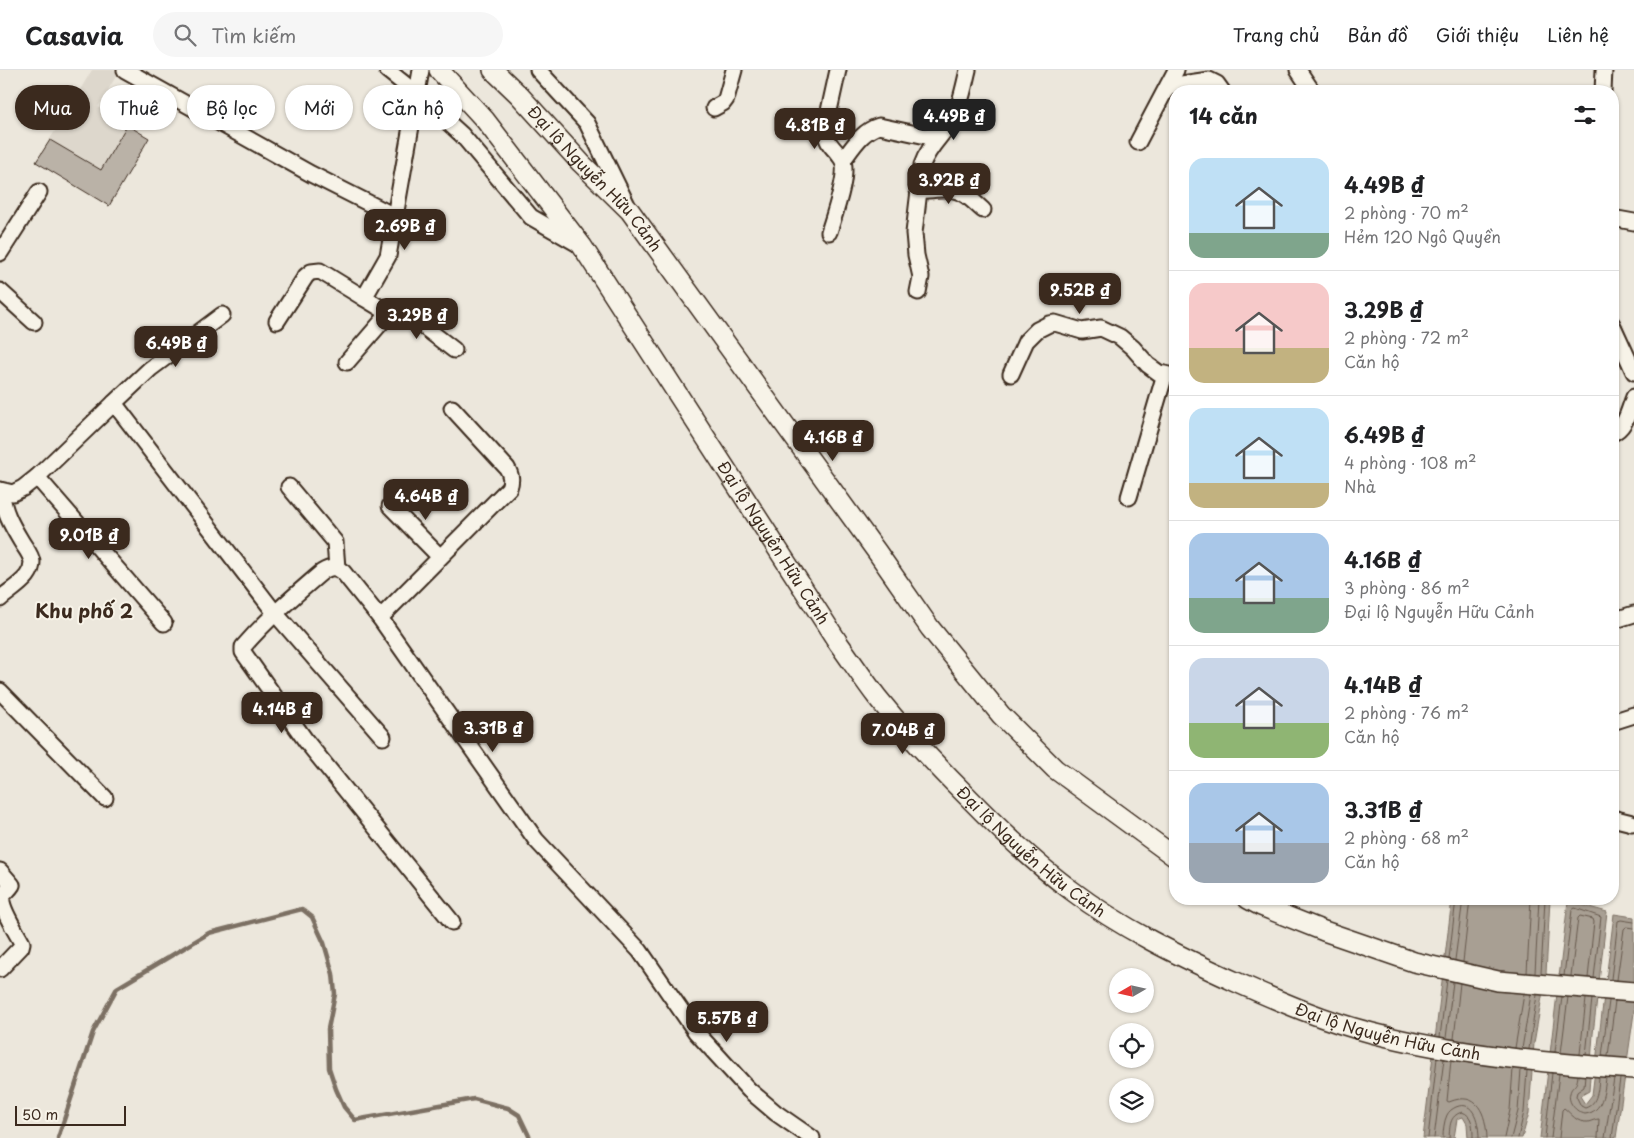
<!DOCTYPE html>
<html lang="vi">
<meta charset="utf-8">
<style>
:root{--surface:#fff;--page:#f6f6f6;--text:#202124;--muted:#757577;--line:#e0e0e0;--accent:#3b2a1e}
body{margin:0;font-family:"Playpen Sans",sans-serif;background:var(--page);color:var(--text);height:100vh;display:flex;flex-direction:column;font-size:19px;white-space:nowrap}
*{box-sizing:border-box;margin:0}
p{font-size:16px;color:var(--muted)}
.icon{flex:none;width:28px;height:28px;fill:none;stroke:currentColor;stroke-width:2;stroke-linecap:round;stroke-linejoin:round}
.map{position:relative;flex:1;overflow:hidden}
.drawer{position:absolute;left:1169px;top:15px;width:450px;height:820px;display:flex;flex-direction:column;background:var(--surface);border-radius:20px;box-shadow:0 1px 4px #0004}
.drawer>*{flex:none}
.top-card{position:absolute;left:15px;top:15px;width:475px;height:45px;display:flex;gap:10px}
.needle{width:32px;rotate:261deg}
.buttons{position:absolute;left:1109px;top:898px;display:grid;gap:10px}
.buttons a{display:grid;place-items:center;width:45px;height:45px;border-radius:50%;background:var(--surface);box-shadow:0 1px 4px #0004;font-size:25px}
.scale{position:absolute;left:15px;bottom:12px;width:111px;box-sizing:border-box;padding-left:5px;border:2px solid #3b2a1e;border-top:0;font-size:14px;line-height:18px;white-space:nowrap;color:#3b2a1e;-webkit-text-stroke:4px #f7f3e8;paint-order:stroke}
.price{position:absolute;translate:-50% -42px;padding:0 11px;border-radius:10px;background:var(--accent);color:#fff;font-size:16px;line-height:32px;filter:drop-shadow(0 1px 2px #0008)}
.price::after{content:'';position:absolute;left:50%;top:30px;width:15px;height:11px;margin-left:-8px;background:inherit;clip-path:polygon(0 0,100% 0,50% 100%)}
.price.on{background:#222;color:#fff}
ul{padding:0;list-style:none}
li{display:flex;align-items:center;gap:15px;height:125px;padding:0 20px}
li+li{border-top:1px solid var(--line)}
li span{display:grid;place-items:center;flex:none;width:140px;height:100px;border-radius:15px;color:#555}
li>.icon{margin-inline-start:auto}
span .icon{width:60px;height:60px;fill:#fffc;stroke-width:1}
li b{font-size:21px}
h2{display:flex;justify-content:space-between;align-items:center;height:60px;padding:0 20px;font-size:21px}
.pill{padding:0 18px;border-radius:22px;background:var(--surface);box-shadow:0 1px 4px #0004;font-size:18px;line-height:45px}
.pill.on{background:var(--accent);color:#fff}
header{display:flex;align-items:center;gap:30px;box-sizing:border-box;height:70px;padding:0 25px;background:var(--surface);border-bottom:1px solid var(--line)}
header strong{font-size:24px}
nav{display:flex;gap:28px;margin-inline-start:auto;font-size:18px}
.search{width:350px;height:45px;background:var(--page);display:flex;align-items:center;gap:12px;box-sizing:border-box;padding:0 18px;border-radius:28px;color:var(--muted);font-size:19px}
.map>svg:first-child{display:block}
.built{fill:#ddd7cc}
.water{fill:#a89f93;stroke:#7c7064}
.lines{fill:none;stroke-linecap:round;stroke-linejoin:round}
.shore{stroke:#67594d;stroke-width:1}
.stream{stroke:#7c7064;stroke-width:4.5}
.building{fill:#bab2a7;stroke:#3b2a1e}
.minor-casing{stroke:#3b2a1e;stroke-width:19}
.major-casing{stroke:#3b2a1e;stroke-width:22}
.minor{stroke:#f7f3e8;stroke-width:15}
.major{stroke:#f7f3e8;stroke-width:19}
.labels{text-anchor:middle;stroke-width:4;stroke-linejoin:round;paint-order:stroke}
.street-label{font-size:16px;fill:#3b2a1e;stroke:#f7f3e8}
.quarter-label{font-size:19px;font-weight:bold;fill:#3b2a1e;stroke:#f7f3e8}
</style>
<header>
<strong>Casavia</strong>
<div class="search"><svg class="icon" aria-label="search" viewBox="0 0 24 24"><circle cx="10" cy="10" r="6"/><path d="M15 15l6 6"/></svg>Tìm kiếm</div>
<nav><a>Trang chủ</a><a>Bản đồ</a><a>Giới thiệu</a><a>Liên hệ</a></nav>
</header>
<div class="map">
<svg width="1634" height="1068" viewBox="0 0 1634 1068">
<rect width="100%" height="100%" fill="#ece7dc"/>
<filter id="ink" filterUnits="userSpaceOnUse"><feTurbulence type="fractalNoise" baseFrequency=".02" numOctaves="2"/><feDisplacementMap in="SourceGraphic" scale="10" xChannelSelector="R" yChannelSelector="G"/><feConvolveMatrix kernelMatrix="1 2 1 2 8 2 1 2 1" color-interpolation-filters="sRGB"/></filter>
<g filter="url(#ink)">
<polygon class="built" points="92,0 114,0 118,3 98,37 149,68 109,136 36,92"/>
<g class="water">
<polygon points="1452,829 1550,829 1546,904 1534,973 1529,1043 1522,1068 1468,1068 1467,1054 1463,1047 1457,1049 1454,1068 1423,1068"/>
<polygon points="1568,831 1607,842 1593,964 1589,1021 1580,1026 1585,1034 1592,1025 1614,844 1634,847 1634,943 1616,1068 1540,1068"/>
</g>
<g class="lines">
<g class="shore">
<polyline points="1449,889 1456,829"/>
<polyline points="1455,890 1463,829"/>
<polyline points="1463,892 1470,829"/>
<polyline points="1527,903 1531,829"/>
<polyline points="1535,903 1539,829"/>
<polyline points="1541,904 1545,829"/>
<polyline points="1564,906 1572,840 1575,838 1601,847 1594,908"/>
<polyline points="1571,906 1578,848 1580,846 1593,849 1594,852 1588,908"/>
<polyline points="1611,909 1618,851 1621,850 1634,852"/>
<polyline points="1617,910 1624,859 1626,857 1634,858"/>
<polyline points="1440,967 1447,910"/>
<polyline points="1446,968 1453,912"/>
<polyline points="1454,969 1460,913"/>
<polyline points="1515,978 1524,924"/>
<polyline points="1522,979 1531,924"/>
<polyline points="1529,979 1537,925"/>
<polyline points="1555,982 1562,927"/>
<polyline points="1561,983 1568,927"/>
<polyline points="1580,984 1586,929"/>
<polyline points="1586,985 1592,929"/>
<polyline points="1602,986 1609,931"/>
<polyline points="1608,986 1615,931"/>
<path d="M1451,990l-4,41 2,1c29,-12 37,12 38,36"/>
<path d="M1578,1005c-1,14 -6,9 -8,18 -3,9 6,19 15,21 18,-2 19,-22 21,-36"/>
<path d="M1585,1006l-1,11 -7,5 -1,4 5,10 4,2c13,-4 13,-19 14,-31"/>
<polyline points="1428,1068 1437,988"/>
<polyline points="1434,1068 1444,989"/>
<path d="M1443,1068c0,-7 1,-17 4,-23 2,-4 5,-6 9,-8 19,-8 23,18 23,31"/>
<path d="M1449,1068c1,-12 0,-22 13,-26 11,3 11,16 11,26"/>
<polyline points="1504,1068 1510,1040 1513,999"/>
<polyline points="1511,1068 1518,1041 1521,1000"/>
<polyline points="1518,1068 1524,1042 1527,1001"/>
<polyline points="1545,1068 1552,1003"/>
<polyline points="1551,1068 1559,1004"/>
<path d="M1559,1068l3,-28 2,-2c8,6 12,15 24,14 4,-1 8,-3 11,-3l-1,19"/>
<polyline points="1605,1068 1614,1008"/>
<polyline points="1612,1068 1620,1009"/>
</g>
<polyline class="stream" points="58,1068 93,962 117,918 209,863 302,839 312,847 324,873 333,904 335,924 328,959 329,998 336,1019 344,1037 355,1050 474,1029 508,1038 519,1045 530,1068"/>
</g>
<polygon class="building" points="127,55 149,68 109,136 36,92 50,70 101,100"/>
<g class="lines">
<defs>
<g id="minor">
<polyline points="125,0 311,104 396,147"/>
<polyline points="387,0 417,24 462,65 531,147 578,174"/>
<polyline points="538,0 587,53 627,135"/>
<polyline points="1298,0 1312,21"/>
<polyline points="1168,16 1209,10 1217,14 1222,21"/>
<polyline points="1603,21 1604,0"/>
<polyline points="714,38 723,33 726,29 734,0"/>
<polyline points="1138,72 1176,0"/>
<path d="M843,90c10,-13 19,-29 36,-34l47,10 16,-4"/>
<path d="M918,121c14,-1 31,-5 44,2 8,4 15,12 21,17"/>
<polyline points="1612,148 1634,152"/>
<path d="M829,162c4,-14 21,-60 13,-73 -8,-12 -15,-13 -17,-30l13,-59"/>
<polyline points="0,183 39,122"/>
<polyline points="0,221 34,252"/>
<path d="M918,222l3,-15 -5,-22 -2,-22 8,-68c6,-18 21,-30 31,-46 8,-14 11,-33 15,-49"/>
<polyline points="385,244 401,243 410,246 454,280"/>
<polyline points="277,251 306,206 311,202 320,201 364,228 388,186 421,0"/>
<polyline points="1612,254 1634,302"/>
<polyline points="347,292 385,248 384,240 364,228"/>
<polyline points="1011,304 1026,271 1037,260 1049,254 1055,253 1082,261 1101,258 1120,267 1133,278 1148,295 1159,303 1175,306"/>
<polyline points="114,333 150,299 222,245"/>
<path d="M1612,363c14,-5 17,-24 22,-36"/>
<polyline points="37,407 164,553"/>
<polyline points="289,417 335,472 337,498"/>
<polyline points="0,420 13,423 23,418 37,407 114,333 275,543 383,667"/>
<polyline points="1129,427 1165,304"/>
<polyline points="390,436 440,487"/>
<path d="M0,529c8,-7 20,-14 27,-23 3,-4 5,-9 5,-14 -1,-8 -7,-14 -11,-21 -9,-15 -19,-32 -19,-50"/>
<path d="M380,548l129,-130c3,-8 2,-13 -2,-20l-55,-60"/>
<polyline points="1612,551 1634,544"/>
<polyline points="0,621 105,728"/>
<polyline points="1612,652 1634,645"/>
<polyline points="1612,748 1632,753"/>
<path d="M0,801l12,14c-3,5 -8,8 -10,12 -2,11 15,36 20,46l-1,4 -21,22"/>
<path d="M452,852l-146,-181 -63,-89v-5c24,-28 51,-51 79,-75 8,-5 13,-6 21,0l37,46 156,222 104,111 56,81 53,58 27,23 36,25"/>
</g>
<g id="major">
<path id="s1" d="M439,0l46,50 97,126 257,398c13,18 25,36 38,53 28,35 58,67 89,98 33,34 67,67 105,95 50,38 108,66 165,92 45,20 89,39 136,51 86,22 174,30 262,36"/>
<path id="s2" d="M493,0l26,25 62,68 49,48 247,341 53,76 71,87 54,54 120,88"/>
<polyline points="1248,829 1261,836 1324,861 1414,892 1498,911 1634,922"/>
</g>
</defs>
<use href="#minor" class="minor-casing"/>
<use href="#major" class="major-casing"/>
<use href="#minor" class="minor"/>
<use href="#major" class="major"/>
</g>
</g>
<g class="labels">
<g class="street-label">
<text dy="6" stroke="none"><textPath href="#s2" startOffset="149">Đại lộ Nguyễn Hữu Cảnh</textPath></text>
<text dy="6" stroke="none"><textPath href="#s1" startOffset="580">Đại lộ Nguyễn Hữu Cảnh</textPath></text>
<text dy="6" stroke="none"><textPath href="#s1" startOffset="985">Đại lộ Nguyễn Hữu Cảnh</textPath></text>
<text dy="6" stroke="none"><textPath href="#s1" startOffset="1390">Đại lộ Nguyễn Hữu Cảnh</textPath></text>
</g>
<g class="quarter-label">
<text x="84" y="548">Khu phố 2</text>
</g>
</g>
</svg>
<div class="buttons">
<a><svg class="needle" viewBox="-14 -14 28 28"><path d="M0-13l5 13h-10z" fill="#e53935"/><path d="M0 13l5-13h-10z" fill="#757577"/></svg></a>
<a><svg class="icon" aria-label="locate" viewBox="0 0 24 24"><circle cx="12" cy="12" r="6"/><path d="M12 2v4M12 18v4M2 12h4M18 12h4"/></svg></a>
<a><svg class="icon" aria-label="layers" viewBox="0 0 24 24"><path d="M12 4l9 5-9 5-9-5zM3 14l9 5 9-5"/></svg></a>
</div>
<div class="scale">50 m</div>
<b class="price on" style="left:954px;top:71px">4.49B ₫</b>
<b class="price" style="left:815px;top:80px">4.81B ₫</b>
<b class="price" style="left:949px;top:135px">3.92B ₫</b>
<b class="price" style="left:405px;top:181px">2.69B ₫</b>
<b class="price" style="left:1080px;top:245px">9.52B ₫</b>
<b class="price" style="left:417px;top:270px">3.29B ₫</b>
<b class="price" style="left:176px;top:298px">6.49B ₫</b>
<b class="price" style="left:833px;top:392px">4.16B ₫</b>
<b class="price" style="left:426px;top:451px">4.64B ₫</b>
<b class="price" style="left:89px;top:490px">9.01B ₫</b>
<b class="price" style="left:282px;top:664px">4.14B ₫</b>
<b class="price" style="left:493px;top:683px">3.31B ₫</b>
<b class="price" style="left:903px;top:685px">7.04B ₫</b>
<b class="price" style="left:727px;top:973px">5.57B ₫</b>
<div class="top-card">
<a class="pill on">Mua</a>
<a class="pill">Thuê</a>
<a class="pill">Bộ lọc</a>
<a class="pill">Mới</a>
<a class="pill">Căn hộ</a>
</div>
<section class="drawer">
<h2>14 căn<svg class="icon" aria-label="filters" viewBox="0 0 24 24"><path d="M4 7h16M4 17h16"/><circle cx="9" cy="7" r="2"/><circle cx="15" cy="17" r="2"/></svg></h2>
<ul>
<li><span style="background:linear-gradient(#bfe0f5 75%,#7fa58c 0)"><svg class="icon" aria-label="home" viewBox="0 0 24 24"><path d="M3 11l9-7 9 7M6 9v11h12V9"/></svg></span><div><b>4.49B ₫</b><p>2 phòng · 70 m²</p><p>Hẻm 120 Ngô Quyền</p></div></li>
<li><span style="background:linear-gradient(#f6c9c9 65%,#c2b280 0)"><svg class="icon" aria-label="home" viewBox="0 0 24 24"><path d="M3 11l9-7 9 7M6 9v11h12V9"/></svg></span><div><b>3.29B ₫</b><p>2 phòng · 72 m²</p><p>Căn hộ</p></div></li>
<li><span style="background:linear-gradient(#bfe0f5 75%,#c2b280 0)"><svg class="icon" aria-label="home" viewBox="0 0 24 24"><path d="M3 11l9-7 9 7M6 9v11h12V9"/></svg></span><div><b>6.49B ₫</b><p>4 phòng · 108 m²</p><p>Nhà</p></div></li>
<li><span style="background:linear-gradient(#a9c7e8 65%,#7fa58c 0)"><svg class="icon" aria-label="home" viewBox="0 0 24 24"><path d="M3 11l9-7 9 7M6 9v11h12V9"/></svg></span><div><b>4.16B ₫</b><p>3 phòng · 86 m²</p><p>Đại lộ Nguyễn Hữu Cảnh</p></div></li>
<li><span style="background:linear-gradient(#c9d6e8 65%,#8fb573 0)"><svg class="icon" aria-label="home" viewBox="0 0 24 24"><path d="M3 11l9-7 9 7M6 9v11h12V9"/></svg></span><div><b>4.14B ₫</b><p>2 phòng · 76 m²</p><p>Căn hộ</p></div></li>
<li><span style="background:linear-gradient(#a9c7e8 60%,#9aa5b1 0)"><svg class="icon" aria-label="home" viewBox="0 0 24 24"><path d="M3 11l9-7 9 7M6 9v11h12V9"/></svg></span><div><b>3.31B ₫</b><p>2 phòng · 68 m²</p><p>Căn hộ</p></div></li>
</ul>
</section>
</div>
